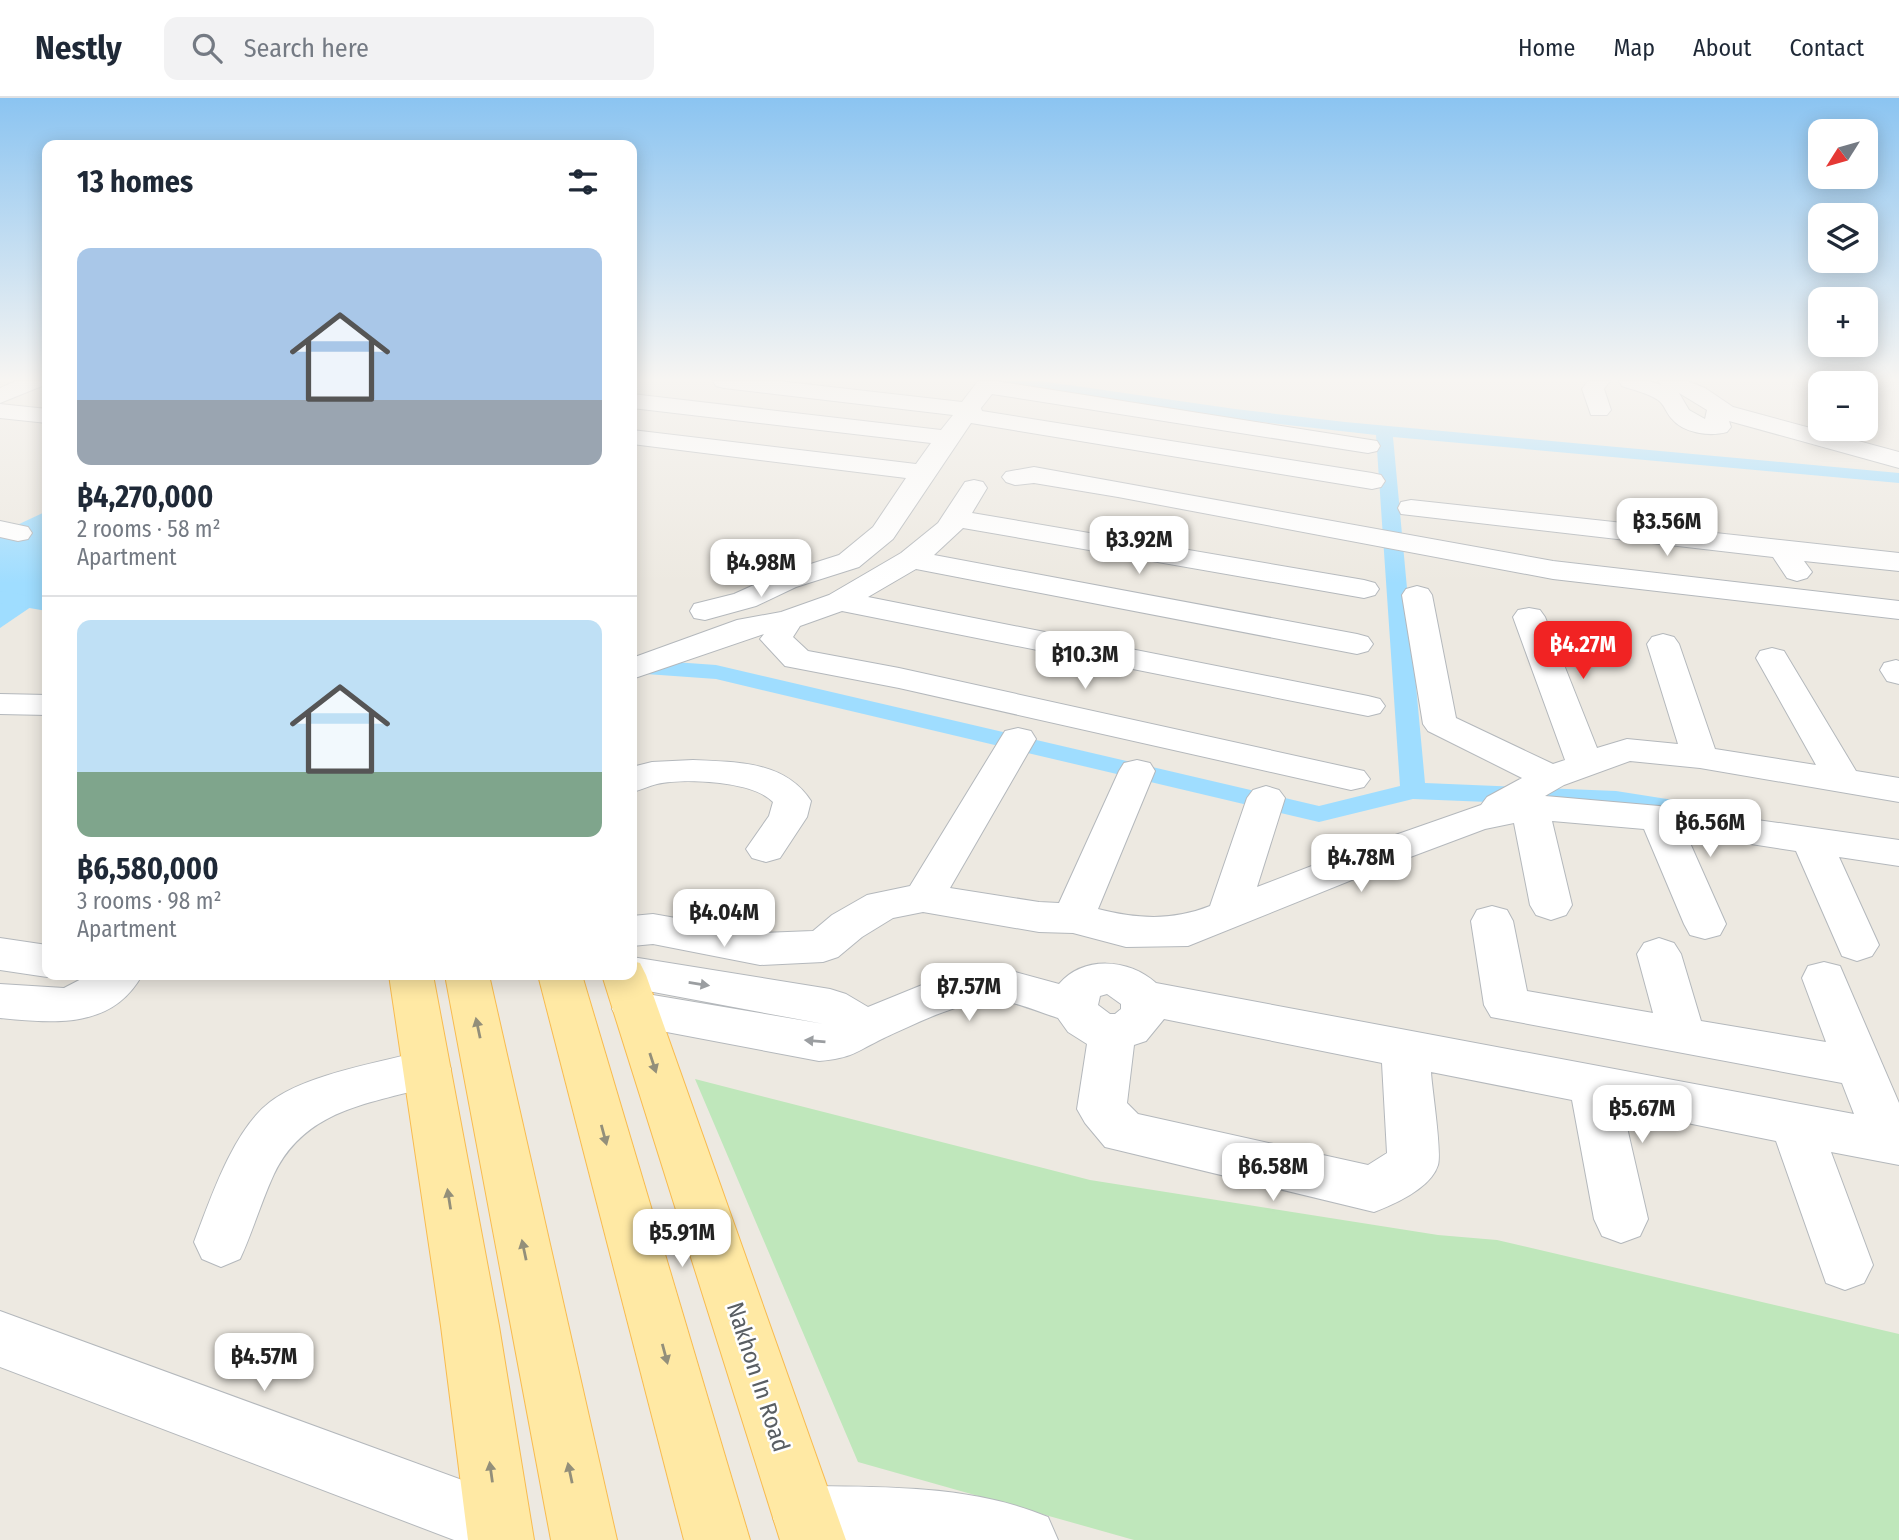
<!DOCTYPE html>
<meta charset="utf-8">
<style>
:root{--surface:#fff;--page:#f2f2f3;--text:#1f2937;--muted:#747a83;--line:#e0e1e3;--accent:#f12323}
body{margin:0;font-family:"Fira Sans Condensed",sans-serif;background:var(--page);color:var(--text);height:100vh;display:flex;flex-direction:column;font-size:26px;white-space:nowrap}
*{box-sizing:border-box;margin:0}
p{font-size:23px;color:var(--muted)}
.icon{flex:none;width:38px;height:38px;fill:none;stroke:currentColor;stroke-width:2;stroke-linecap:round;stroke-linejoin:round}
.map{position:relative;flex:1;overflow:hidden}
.details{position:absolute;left:42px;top:42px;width:595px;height:840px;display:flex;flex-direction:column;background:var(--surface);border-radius:14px;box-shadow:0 4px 18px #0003}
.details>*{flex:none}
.needle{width:46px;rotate:233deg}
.fabs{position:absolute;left:1808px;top:21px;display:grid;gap:14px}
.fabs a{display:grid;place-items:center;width:70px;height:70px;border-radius:14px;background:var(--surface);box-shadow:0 4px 18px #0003;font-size:35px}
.price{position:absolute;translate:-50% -60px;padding:0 16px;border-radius:14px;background:#fff;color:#222;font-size:23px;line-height:46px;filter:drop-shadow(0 2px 4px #0008)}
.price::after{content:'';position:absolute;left:50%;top:42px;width:21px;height:16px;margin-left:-10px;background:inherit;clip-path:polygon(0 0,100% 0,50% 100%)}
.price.current{background:var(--accent);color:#fff}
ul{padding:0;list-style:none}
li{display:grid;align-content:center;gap:14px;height:371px;padding:0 35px}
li+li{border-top:2px solid var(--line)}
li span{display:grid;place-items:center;height:217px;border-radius:14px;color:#555}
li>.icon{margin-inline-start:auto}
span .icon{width:126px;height:126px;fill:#fffc;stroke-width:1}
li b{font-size:30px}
h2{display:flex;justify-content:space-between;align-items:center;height:84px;padding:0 35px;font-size:30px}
header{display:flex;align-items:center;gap:42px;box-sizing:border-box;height:98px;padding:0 35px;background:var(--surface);border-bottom:2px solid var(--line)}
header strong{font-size:33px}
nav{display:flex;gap:38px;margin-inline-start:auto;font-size:24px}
.search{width:490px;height:63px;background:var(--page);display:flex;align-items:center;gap:18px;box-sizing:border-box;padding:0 24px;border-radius:14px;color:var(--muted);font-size:26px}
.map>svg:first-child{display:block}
.green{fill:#bfe7bb}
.water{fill:#9fddff}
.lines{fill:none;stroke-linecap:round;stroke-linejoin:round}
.canal{fill:#9fddff;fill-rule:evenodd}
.minor-casing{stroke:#b4b8bc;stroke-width:2}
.major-casing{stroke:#f8bb4f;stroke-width:2}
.minor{fill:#fff;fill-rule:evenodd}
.major{fill:#ffe9a4;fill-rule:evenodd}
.oneway{fill:#9b9ea1}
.oneway2{fill:#938f7a}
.labels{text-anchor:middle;stroke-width:5;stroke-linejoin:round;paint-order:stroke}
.near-street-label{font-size:24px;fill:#595e63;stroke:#fff}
</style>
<header>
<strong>Nestly</strong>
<div class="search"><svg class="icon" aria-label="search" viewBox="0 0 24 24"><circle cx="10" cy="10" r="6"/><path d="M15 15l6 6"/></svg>Search here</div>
<nav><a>Home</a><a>Map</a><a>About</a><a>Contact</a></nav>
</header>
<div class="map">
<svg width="1899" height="1442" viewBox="0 0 1899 1442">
<rect width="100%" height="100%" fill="#ede9e1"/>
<polygon class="green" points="695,981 1090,1082 1438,1137 1497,1142 1899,1236 1899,1442 1134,1442 858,1364"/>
<polygon class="water" points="47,413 47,498 0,530 0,435"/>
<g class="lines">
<g class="canal">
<polygon points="1007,283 1041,283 1235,311 1345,324 1899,375 1899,385 1393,339 1425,685 1616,693 1737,712 1741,718 1737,724 1728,726 1616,709 1413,701 1319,724 716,581 632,575 632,561 716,567 1319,708 1400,688 1376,337 1235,321 1015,288"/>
<polygon points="0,493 47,501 47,513 0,505"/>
</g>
<defs>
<g id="minor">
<polygon points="16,283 45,283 42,288 0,305 0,290"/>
<polygon points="713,283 778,283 962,304 978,283 995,283 1377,343 1380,348 1377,353 1368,355 992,296 981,310 982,313 1372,375 1381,377 1385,383 1381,389 1372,391 971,325 893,441 859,469 796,489 756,508 705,522 694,520 690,513 694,506 734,496 776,477 839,457 873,429 906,380 632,346 632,332 916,366 931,345 632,310 632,296 941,332 953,317 724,290 716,288"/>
<polygon points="1588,283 1610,283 1604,291 1611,312 1607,317 1591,317 1582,291"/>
<path d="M1619,283h30l12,4 -3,-4h29l18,7 28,19 166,45v16l-170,-47 2,6 -4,5c-18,5 -44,1 -56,-14 -5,-6 -7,-14 -13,-18 -10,-7 -25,-10 -36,-14zM1679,295l28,17 -2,9 -16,-9z"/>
<polygon points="0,306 47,311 47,325 0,320"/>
<polygon points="1034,369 1553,463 1899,503 1899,521 1553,481 1118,399 1034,385 1015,387 1006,384 1002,379 1006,374"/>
<polygon points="974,382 983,384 987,390 972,415 1364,482 1375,485 1379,491 1375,497 1364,500 963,430 934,457 1357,536 1368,539 1373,546 1368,553 1357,556 916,471 868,499 1368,598 1380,601 1385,608 1380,615 1368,618 842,513 800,528 793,539 808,553 899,570 1364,673 1370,681 1364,689 1351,692 899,590 785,568 760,541 764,536 632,581 632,560 737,522 781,514 829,497 901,455 938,425 965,384"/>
<polygon points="1411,402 1899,455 1899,473 1804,463 1812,474 1807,480 1797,483 1787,480 1773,459 1401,416 1398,410 1401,404"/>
<polygon points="0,423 28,429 32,435 28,441 18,443 0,439"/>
<path d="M1417,488l11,3 4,6 24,123 97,46 12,-4 -52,-143 5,-7 11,-2 11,2 5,7 52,131 30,-9 51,5 -31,-100 5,-7 11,-3 11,3 5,7 36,105 101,16 -60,-107 4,-7 12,-3 12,3 72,120 43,7v24l-199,-34 -70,-7 -66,24 -19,11 114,10 240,34v26l-60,-9 40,88 -7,11 -15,5 -15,-5 -46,-105 -110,-17 40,90 -6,11 -15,4 -15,-4 -6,-11 -40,-95 -92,-8 20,84 -6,10 -15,5 -15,-5 -6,-10 -16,-82 -29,6 -96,36 -201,81 -62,1 -53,-14 -34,-1 -116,-20 -30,6 -31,19 -24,20 -15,5 -63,3 -107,-21 -21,2v-30l21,-2 107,19 53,-2 19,-16 35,-20 43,-9 90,-147 5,-8 13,-3 13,3 5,8 -86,149 89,14 20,1 60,-132 5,-8 13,-3 13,3 5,8 -57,138c39,10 74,12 112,-3l37,-108 6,-8 13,-4 13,4 6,8 -28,89 104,-40 120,-42 6,-8 35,-19 -94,-47 -5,-7 -21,-129 4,-6z"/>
<polygon points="1896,562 1899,563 1899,586 1887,583 1880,572 1884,565"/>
<polygon points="0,596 47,597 47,617 0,616"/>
<path d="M693,662c44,2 92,1 118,41l-4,16 -27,41 -14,4 -14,-4 -6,-9 23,-33 4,-14c-20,-21 -88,-24 -116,-18 -8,2 -16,6 -25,8v-25l20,-5z"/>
<path d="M1492,808l15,4 6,11 14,70 126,22 -16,-59 7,-11 15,-5 15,5 7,11 20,67 125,21 -24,-64 6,-12 16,-4 16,4 59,137v62l-68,-13 42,113 -9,18 -19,7 -19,-7 -50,-142 -153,-31 25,109 -8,17 -19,7 -19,-7 -8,-17 -22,-119 -141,-28c1,18 11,79 7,93 -7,23 -43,39 -64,47l-269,-65 -20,-24 -8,-14 10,-65 -19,-12 -10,-14c-17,-5 -51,-20 -67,-18 -37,4 -74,23 -107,38 -29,14 -31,20 -65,23l-184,-35 -16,-5 -7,-12 7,-12 16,-5 189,32 -208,-39 -5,-10h21v-18l198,32 16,5 22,13 59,-24 66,-17 66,18c25,-29 70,-25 97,-1l698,131 -12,-31 -351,-66 -7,-12 -13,-84 6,-11zM1107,896l14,10v5l-6,5h-5l-12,-9 2,-9zM1164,921l218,44 5,90 -19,12 -230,-51 -11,-11 7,-58 12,-4z"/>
<polygon points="0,840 47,847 47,877 54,877 47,879 0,872"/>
<path d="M89,877h53c-30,55 -90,48 -142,43v-34l64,4z"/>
<path d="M427,952l17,6 7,13 -7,13c-66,22 -136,22 -170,92 -13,28 -21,57 -34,85l-19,8 -19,-8 -8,-17c16,-42 39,-112 76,-140 36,-28 112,-40 157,-52z"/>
<polygon points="0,1213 522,1404 531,1427 525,1442 454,1442 0,1269"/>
<path d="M805,1388c82,1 166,-1 243,31l10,23h-276l-9,-22 9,-23z"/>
</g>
<g id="major">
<polygon points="632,863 640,865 646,877 846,1442 780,1442 602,877 632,877"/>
<polygon points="389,877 433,877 499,1228 534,1442 468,1442 441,1228"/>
<polygon points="445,877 489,877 617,1442 551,1442"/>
<polygon points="538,877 582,877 750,1442 684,1442"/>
</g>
</defs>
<use href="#minor" class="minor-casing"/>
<use href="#major" class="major-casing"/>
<use href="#minor" class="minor"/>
<use href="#major" class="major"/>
</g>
<defs><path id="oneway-solid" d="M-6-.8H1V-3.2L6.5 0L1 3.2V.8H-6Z" transform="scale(1.75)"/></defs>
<g class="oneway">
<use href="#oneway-solid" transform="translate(699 886) rotate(9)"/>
<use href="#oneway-solid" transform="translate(815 943) rotate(-175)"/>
</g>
<g class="oneway2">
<use href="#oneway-solid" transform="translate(478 930) rotate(-102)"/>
<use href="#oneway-solid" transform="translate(653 965) rotate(72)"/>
<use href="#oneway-solid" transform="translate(604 1037) rotate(75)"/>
<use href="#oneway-solid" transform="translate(449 1101) rotate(-99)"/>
<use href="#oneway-solid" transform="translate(524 1152) rotate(-102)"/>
<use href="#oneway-solid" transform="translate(665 1256) rotate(75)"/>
<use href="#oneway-solid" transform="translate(491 1374) rotate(-98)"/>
<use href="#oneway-solid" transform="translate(570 1375) rotate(-102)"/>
</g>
<linearGradient id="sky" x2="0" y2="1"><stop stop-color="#8bc4f1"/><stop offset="0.58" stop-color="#f7f5f2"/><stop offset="1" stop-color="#f7f5f2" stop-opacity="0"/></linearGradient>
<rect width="1899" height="485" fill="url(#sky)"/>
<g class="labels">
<g class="near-street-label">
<text transform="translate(758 1279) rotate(72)" y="8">Nakhon In Road</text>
</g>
</g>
</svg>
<div class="fabs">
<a><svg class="needle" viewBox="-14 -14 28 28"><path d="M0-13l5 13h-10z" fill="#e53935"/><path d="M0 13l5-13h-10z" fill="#747a83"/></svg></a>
<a><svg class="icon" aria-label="layers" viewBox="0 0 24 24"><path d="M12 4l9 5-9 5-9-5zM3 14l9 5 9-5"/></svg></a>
<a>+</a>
<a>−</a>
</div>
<b class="price" style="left:1667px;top:460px">฿3.56M</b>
<b class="price" style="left:1139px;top:478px">฿3.92M</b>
<b class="price" style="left:761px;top:501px">฿4.98M</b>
<b class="price current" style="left:1583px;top:583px">฿4.27M</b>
<b class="price" style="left:1085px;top:593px">฿10.3M</b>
<b class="price" style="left:1710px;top:761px">฿6.56M</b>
<b class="price" style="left:1361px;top:796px">฿4.78M</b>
<b class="price" style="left:724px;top:851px">฿4.04M</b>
<b class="price" style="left:969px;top:925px">฿7.57M</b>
<b class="price" style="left:1642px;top:1047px">฿5.67M</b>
<b class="price" style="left:1273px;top:1105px">฿6.58M</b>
<b class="price" style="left:682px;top:1171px">฿5.91M</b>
<b class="price" style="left:264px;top:1295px">฿4.57M</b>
<section class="details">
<h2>13 homes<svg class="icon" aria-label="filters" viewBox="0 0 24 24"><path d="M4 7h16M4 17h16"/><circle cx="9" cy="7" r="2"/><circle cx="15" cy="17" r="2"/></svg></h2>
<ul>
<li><span style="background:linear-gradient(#a9c7e8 70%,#9aa5b1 0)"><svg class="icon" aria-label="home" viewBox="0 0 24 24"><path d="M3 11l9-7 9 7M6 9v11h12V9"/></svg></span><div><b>฿4,270,000</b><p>2 rooms · 58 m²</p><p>Apartment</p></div></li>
<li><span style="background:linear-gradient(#bfe0f5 70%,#7fa58c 0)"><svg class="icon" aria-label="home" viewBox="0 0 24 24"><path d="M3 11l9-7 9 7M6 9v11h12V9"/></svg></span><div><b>฿6,580,000</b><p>3 rooms · 98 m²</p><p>Apartment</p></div></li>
</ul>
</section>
</div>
